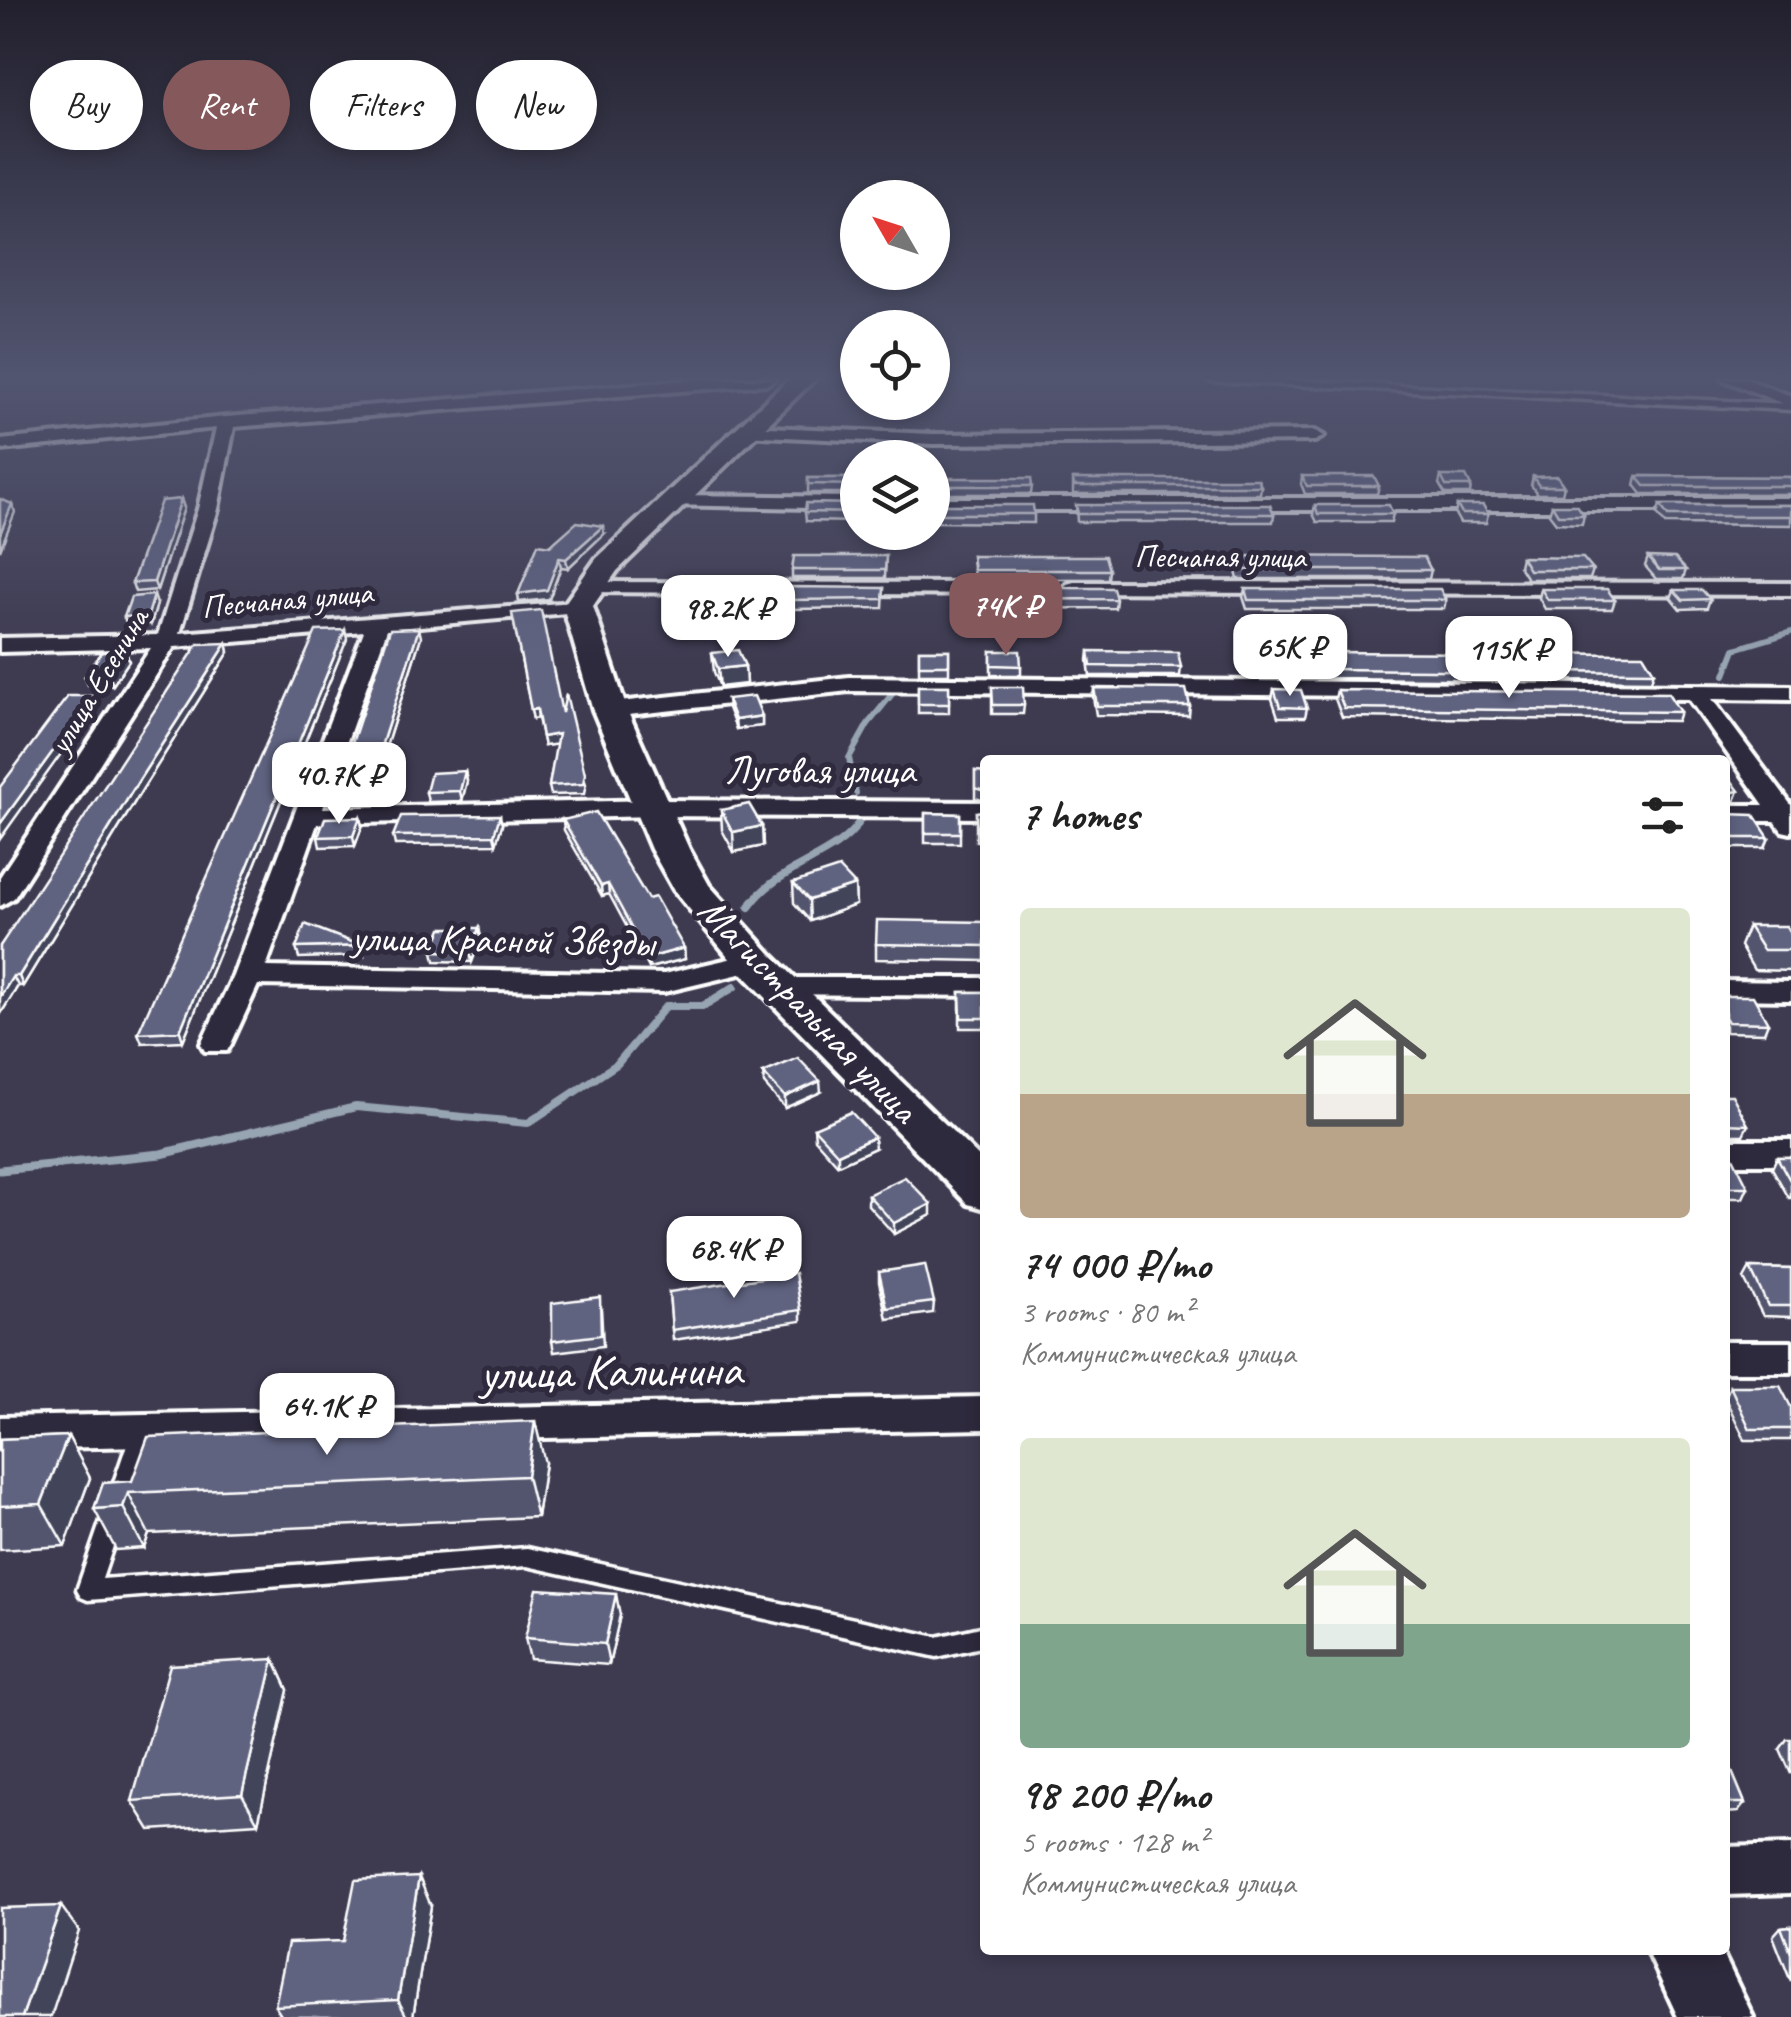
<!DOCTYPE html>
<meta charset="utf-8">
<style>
:root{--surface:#fff;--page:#f6f6f6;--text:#222;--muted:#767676;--accent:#85585c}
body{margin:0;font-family:Caveat,sans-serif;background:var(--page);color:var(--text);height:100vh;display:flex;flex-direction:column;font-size:38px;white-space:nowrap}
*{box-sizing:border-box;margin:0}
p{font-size:32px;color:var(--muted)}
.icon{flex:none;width:55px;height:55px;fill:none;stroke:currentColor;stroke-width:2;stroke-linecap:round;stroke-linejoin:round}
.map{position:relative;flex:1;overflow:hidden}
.panel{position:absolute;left:980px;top:755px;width:750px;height:1200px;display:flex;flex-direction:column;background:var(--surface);border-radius:10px;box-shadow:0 5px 15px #0003}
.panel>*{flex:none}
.top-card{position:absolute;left:30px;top:60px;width:800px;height:90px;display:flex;gap:20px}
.needle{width:65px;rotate:309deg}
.buttons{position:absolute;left:840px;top:180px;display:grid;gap:20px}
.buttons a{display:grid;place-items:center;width:110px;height:110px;border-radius:50%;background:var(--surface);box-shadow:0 5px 15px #0003;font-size:50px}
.price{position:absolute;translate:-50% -85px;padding:0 22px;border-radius:20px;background:#fff;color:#222;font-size:32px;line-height:65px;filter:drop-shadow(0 2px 5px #0008)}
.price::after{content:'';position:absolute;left:50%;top:60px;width:30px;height:22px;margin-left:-15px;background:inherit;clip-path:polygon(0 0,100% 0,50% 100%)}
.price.active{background:var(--accent);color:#fff}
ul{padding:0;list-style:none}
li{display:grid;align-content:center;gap:20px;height:530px;padding:0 40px}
li span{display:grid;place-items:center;height:310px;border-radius:10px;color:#555}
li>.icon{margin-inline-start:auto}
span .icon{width:180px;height:180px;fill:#fffc;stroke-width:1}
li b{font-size:42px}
h2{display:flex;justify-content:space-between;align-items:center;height:120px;padding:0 40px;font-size:42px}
.pill{padding:0 35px;border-radius:45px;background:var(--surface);box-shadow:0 5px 15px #0003;font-size:35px;line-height:90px}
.pill.active{background:var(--accent);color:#fff}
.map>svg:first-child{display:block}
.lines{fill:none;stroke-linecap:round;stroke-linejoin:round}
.stream-far2{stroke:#97a4b1;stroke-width:6}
.stream-far1{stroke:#97a4b1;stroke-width:8}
.stream{stroke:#97a4b1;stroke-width:9}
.lane-casing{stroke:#fff;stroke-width:7}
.street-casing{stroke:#fff;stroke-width:8}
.secondary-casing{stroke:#fff;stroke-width:8}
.lane{fill:#2f2a3d;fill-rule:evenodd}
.street{fill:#2f2a3d;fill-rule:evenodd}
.secondary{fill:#2f2a3d;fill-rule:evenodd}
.wall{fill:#53556e;stroke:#fff;stroke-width:2.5}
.shaded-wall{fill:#43455a;stroke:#fff;stroke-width:2.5}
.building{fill:#606380;stroke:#fff;stroke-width:2.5}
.labels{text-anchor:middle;stroke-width:10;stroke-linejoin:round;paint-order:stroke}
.far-street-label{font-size:32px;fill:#fff;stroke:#2f2a3d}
.street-label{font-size:40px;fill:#fff;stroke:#2f2a3d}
.near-street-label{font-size:48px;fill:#fff;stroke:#2f2a3d}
</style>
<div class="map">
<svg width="1791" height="2017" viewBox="0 0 1791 2017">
<rect width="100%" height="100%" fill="#3e3b51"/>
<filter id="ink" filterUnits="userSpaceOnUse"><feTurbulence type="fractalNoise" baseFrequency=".01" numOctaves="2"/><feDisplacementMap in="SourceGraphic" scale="20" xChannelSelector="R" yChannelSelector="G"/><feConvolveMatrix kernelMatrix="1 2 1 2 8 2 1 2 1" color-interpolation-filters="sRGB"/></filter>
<g filter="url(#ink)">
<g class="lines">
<g class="stream-far2">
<polyline points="1725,675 1735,649 1791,632"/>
<polyline points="856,793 849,758 868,724 893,693"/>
<polyline points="856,827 862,818"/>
</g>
<g class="stream-far1">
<path d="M749,907c28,-41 85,-48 109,-83"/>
<polyline points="226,1138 356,1107 528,1123 617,1064 666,1006 703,1006 734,987"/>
</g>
<polyline class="stream" points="0,1170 161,1154 236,1136"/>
<defs>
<g id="lane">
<polygon points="1205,379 1265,379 1791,404 1791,410 1209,381"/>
<polygon points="142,1422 149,1424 152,1430 102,1579 527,1548 937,1637 985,1626 985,1646 937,1657 527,1566 88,1600 81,1597 77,1590 132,1430 135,1424"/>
</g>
<g id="street">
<polygon points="701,379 775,379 767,384 234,427 218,509 180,633 586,601 589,606 578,612 387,629 323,808 655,800 985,802 985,818 655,816 317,824 266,967 664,974 755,953 765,956 770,962 765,968 664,992 258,985 231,1044 227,1051 205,1051 201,1044 233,976 364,631 174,647 14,898 0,906 0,877 151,648 0,652 0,638 158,635 198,509 216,428 0,450 0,440 226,417"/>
<polygon points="1722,379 1746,379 1791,396 1791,407"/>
<polygon points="748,426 933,434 1315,431 1324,436 1315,441 933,444 742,435 739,431"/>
<polygon points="671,495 858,497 858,509 664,505 661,501"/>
<rect x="932" y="498" width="859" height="12"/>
<polygon points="588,582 1013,583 1024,589 1013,595 581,592 577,588 581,584"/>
<polygon points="1074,582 1791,583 1791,595 1067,592 1063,588 1067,584"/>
<polygon points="849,677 1791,686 1791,700 1712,699 1791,805 1791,833 1782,831 1775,821 1725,821 1725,805 1764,805 1689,699 849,691 610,717 598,710 610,703"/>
<polygon points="781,978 985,978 985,996 771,994 766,987 771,980"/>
<polygon points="1725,981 1791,982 1791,1000 1725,999"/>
<rect x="1725" y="1140" width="66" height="24"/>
<rect x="1725" y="1342" width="66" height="30"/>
<polygon points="985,1397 985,1429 0,1449 0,1417"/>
<polygon points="1791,1845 1791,1893 1725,1895 1725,1847"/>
</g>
<g id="secondary">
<polygon points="789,379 815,379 617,571 593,606 627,710 689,849 709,885 770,953 985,1163 985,1209 968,1204 740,971 674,890 651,849 593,710 563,606 596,559"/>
<polygon points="1647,1950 1721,1950 1753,2017 1678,2017"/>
</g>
</defs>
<use href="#lane" class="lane-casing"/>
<use href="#street" class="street-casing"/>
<use href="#secondary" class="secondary-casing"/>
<use href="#lane" class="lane"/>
<use href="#street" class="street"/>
<use href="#secondary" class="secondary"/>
</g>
<g class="wall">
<polygon points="1302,476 1379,486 1377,494 1305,494 1301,484"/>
<polygon points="1441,476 1471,486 1470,494 1445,494 1439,484"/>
<polygon points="1533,476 1564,486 1562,494 1537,494 1531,485"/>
<polygon points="1637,476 1791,477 1791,494 1642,494 1635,485"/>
<rect x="808" y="478" width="50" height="15"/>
<polygon points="932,478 1032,486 1031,494 932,494"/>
<polygon points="1073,479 1261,486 1260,494 1073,494"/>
<polygon points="181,499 184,508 157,590 135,592 132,583"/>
<polygon points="858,504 858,522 806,521 805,512"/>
<polygon points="932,505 1034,514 1034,523 932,522"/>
<polygon points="1076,505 1274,514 1273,522 1077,522"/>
<polygon points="1315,505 1393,514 1391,522 1317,522 1313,514"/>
<polygon points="1457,505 1488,514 1486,523 1460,523 1455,514"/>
<polygon points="1552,505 1584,515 1582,524 1556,523 1549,514"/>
<polygon points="1660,505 1791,505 1791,525 1665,524 1657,514"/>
<polygon points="604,534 568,568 561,567 549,599 519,602 518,594 550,546"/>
<polygon points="886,556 885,578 792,578 792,570"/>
<polygon points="972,556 1109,570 1108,579 974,579"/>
<polygon points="1235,556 1431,570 1429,579 1238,579 1234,565"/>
<polygon points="1521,557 1593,570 1590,579 1527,579 1519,566"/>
<polygon points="1648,557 1686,570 1683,579 1656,579 1645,566"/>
<polygon points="884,588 883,608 788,609 788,600"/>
<polygon points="976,588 1116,599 1115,608 977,609"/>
<polygon points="1245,589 1446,600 1444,609 1247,609 1243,597"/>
<polygon points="1541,589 1615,600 1612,609 1545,609 1539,598"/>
<polygon points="1674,590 1710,599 1707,608 1680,609 1671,598"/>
<polygon points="157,604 151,624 127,626 124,617"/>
<polygon points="512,613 562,713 586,784 584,794 551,795 549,786 557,744 544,746 538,718 533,719"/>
<polygon points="421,637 368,803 337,804 335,794"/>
<polygon points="347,639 183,1041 142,1043 138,1033"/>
<polygon points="227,643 229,652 142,790 23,986 18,986 0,1015 0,946"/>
<rect x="919" y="650" width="30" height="24"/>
<polygon points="991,651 1021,666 1021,675 991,675"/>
<polygon points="1089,651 1181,667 1180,676 1090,676 1088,660"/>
<polygon points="126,652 129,661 113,685 88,685 85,676"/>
<polygon points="1262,652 1294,668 1292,677 1266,677 1261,661"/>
<polygon points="1323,652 1654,672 1651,681 1327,678 1321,662"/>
<polygon points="712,653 745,666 746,684 720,687 714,672"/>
<rect x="918" y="686" width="31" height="27"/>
<polygon points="992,687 1024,705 1023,714 992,714"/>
<polygon points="1094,688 1190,706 1189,716 1096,715 1093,697"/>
<polygon points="1274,689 1307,708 1305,717 1278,717 1272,699"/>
<polygon points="1337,690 1680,712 1677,721 1342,717 1335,699"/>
<polygon points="727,699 762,716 762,726 736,729 728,708"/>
<polygon points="465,771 467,781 462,801 428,802 426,792"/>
<polygon points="975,771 985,772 985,801 975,798"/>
<polygon points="1725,774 1739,791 1735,801 1726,802 1726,814 1769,838 1765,848 1730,848 1725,839"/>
<polygon points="721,810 762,826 763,846 734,852 722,830"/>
<polygon points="985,811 985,842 976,841 976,812"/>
<polygon points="925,813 960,814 960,843 925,843"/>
<polygon points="360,817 362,827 355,846 320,847 318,837"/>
<polygon points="563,820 684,948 685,959 649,968 609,894 602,896 564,830"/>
<polygon points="502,825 496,844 395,845 393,836"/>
<polygon points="793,883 855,885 856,905 810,921 794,903"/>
<polygon points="985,922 985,961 876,959 876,944"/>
<polygon points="1748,926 1791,934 1791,971 1754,970 1740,946"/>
<polygon points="479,928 481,938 472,962 435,961 433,951"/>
<polygon points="362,946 364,956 299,958 296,948"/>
<rect x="960" y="992" width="25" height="36"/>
<polygon points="1725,996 1768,1023 1764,1033 1725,1032"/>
<polygon points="763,1073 821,1092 785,1108 764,1084"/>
<polygon points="1725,1095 1748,1125 1743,1135 1725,1135"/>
<polygon points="814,1128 875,1148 838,1165 815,1139"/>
<polygon points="1725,1155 1748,1187 1743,1198 1725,1198"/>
<polygon points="1777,1157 1791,1157 1791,1198 1789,1198 1772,1168"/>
<polygon points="868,1195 931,1215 894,1234 868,1205"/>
<polygon points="1750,1268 1791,1269 1791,1317 1763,1316 1744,1279"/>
<polygon points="879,1272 934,1302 933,1313 887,1319 879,1282"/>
<polygon points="669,1292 801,1310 801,1321 673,1340"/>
<polygon points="601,1307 603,1346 554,1352 552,1341"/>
<polygon points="1730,1386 1791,1407 1791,1440 1745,1440 1725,1398"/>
<polygon points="68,1436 90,1478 65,1546 0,1550 0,1439"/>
<polygon points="545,1463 537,1517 149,1534 144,1548 116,1550 94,1509 103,1483"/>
<polygon points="620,1615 609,1665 530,1659 525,1638"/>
<polygon points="274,1659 288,1690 258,1823 150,1830 132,1801"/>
<polygon points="1787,1739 1791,1739 1791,1774 1780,1749"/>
<polygon points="1725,1755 1745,1803 1738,1812 1725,1813"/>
<polygon points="431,1906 413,2017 282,2017 275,2006 343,1941"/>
<polygon points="1791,1926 1791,1982 1773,1936 1781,1927"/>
</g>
<g class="shaded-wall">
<polygon points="181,499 184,508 157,590 154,582"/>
<polygon points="12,504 15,512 0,550 0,534"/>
<polygon points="603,526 604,534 568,568 566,559"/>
<polygon points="559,558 561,567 549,599 519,602 518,594"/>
<polygon points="154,595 157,604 151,624 148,615"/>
<polygon points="419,628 421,637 368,803 366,793"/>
<polygon points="345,630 347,639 183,1041 180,1031"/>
<polygon points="227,643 229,652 142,790 23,986 19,976 139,780"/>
<polygon points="126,652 129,661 113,685 109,675"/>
<polygon points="745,666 746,684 720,687 718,669"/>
<polygon points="93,696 96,705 0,839 0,824"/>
<polygon points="537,709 538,718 533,719 531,710"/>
<polygon points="762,716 762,726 736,729 735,720"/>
<polygon points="558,734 560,744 544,746 542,737"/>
<polygon points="465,771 467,781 462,801 460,791"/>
<polygon points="500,815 502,825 496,844 494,835"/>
<polygon points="360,817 362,827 355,846 353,836"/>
<polygon points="762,826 763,846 734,852 733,832"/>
<polygon points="608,884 609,894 602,896 601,886"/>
<polygon points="855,885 856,905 810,921 809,900"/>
<polygon points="479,928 481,938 472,962 470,952"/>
<polygon points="684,948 685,959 649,968 648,958"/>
<polygon points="13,976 18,986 0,1015 0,997"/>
<polygon points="820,1081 821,1092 785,1108 785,1097"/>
<polygon points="874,1137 875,1148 838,1165 838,1154"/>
<polygon points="931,1204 931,1215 894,1234 894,1223"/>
<polygon points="535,1421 545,1463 537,1517 527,1476"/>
<polygon points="68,1436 90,1478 65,1546 41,1504"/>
<polygon points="128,1493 149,1534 144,1548 123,1507"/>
<polygon points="616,1594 620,1615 609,1665 605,1644"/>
<polygon points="274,1659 288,1690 258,1823 242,1794"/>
<polygon points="419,1877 431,1906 413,2017 407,2017 398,2000"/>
<polygon points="61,1906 79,1931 51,2017 22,2017"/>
</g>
<g class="building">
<polygon points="1302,476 1374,476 1379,486 1307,486"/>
<polygon points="1441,476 1466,476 1471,486 1446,486"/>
<polygon points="1557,476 1564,486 1539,486 1533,477"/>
<polygon points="1637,476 1791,477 1791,486 1645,486"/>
<polygon points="808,478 858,478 858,485 808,484"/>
<polygon points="932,478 1031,478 1032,486 932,486"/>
<polygon points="1073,479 1258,479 1261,486 1074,486"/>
<polygon points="0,499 12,504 0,534"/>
<polygon points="181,499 154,582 132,583 161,501"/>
<polygon points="806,503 858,504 858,513 805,512"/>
<polygon points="932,505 1033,505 1034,514 932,514"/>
<polygon points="1076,505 1270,505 1274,514 1078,514"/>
<polygon points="1315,505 1389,505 1393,514 1318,514"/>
<polygon points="1457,505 1483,505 1488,514 1462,514"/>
<polygon points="1552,505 1577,505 1584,515 1558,515"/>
<polygon points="1660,505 1791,505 1791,516 1668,516"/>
<polygon points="577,522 603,526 566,559 559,558 547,590 518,594 538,544 550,546"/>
<polygon points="794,556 886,556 885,570 792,570"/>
<polygon points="972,556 1105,556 1109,570 974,570"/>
<polygon points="1235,556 1424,557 1431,570 1239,570"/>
<polygon points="1521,557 1583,558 1593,570 1529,570"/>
<polygon points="1648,557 1675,558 1686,570 1659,570"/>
<polygon points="790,587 884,588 883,599 788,600"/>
<polygon points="976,588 1113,588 1116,599 977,600"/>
<polygon points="1245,589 1440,589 1446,600 1248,600"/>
<polygon points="1541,589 1607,589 1615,600 1548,600"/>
<polygon points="1674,590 1702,590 1710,599 1683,600"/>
<polygon points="154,595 148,615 124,617 131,597"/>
<polygon points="541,610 562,713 566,694 585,774 583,784 549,786 558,734 542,737 537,709 531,710 512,613"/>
<polygon points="419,628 366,793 335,794 390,629"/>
<polygon points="345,630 180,1031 138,1033 316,631"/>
<polygon points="227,643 139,780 19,976 13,976 0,997 0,946 198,644"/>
<polygon points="738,650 745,666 718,669 712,653"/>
<rect x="919" y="650" width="30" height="15"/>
<polygon points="991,651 1020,651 1021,666 991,665"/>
<polygon points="1089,651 1178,652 1181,667 1091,666"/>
<polygon points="102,652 126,652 109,675 85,676"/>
<polygon points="1262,652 1289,652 1294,668 1267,668"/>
<polygon points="1323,652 1643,654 1654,672 1329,669"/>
<rect x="918" y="686" width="31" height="18"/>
<polygon points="992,687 1023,687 1024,705 993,705"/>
<polygon points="1094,688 1186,689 1190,706 1097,706"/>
<polygon points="1274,689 1301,690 1307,708 1280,707"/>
<polygon points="1337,690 1668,693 1680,712 1344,708"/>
<polygon points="68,696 93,696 0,824 0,787"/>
<polygon points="754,696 762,716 735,720 727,699"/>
<polygon points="465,771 460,791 426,792 431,773"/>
<polygon points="975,771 985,772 985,791 975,788"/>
<polygon points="1725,774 1727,774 1739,791 1726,793 1726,814 1754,815 1769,838 1734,838 1725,823"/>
<polygon points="749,804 762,826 733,832 721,810"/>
<polygon points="985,811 985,832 977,832 976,812"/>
<polygon points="596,812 648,899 655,897 684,948 648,958 608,884 601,886 563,820"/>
<polygon points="925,813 960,814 960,833 925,833"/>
<polygon points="500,815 494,835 393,836 401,816"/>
<polygon points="360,817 353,836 318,837 325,818"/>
<polygon points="839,868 855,885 809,900 793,883"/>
<polygon points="877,920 985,922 985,946 876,944"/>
<polygon points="305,924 362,946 296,948"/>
<polygon points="1748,926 1786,926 1791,934 1791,950 1763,950"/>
<polygon points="442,928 479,928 470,952 433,951"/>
<polygon points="960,992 985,992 985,1018 961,1018"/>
<polygon points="1725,996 1753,996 1768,1023 1728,1022 1725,1017"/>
<polygon points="798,1058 820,1081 785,1097 763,1073"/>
<polygon points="1725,1095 1732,1095 1748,1125 1725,1124"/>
<polygon points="851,1112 874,1137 838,1154 814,1128"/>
<polygon points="1725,1155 1733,1157 1748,1187 1725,1187"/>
<polygon points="1777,1157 1791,1157 1791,1182"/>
<polygon points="905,1177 931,1204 894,1223 868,1195"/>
<polygon points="925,1265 934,1302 887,1308 879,1272"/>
<polygon points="1750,1268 1791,1269 1791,1306 1768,1306"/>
<polygon points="795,1273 801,1310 672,1330 669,1292"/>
<polygon points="600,1297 601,1335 552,1341 552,1303"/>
<polygon points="1730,1386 1780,1386 1791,1407 1791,1429 1750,1429"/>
<polygon points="535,1421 527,1476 128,1493 123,1507 94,1509 103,1483 132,1481 148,1437"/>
<polygon points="68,1436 41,1504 0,1506 0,1439"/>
<polygon points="537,1589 616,1594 605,1644 525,1638"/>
<polygon points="274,1659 242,1794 132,1801 170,1665"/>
<polygon points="1725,1755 1745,1803 1725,1803"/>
<polygon points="419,1877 398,2000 275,2006 288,1943 343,1941 355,1880"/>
<polygon points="61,1906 22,2017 0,2017 0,1908"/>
<polygon points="1791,1926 1791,1953 1781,1927"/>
</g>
</g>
<linearGradient id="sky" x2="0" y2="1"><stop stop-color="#22202d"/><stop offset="0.57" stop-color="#525570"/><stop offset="1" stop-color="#525570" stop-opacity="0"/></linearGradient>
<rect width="1791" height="662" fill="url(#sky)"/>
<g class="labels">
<g class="far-street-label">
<text x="1220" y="567">Песчаная улица</text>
<text transform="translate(287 599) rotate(-5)" y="11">Песчаная улица</text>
<text transform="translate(98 681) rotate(-59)" y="11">улица Есенина</text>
</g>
<g class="street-label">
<text x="820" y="783">Луговая улица</text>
<text transform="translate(503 939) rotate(1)" y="14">улица Красной Звезды</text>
<text transform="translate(809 1009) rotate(46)" y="14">Магистральная улица</text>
</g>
<g class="near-street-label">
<text transform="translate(611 1370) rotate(-1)" y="17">улица Калинина</text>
</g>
</g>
</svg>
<div class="buttons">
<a><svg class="needle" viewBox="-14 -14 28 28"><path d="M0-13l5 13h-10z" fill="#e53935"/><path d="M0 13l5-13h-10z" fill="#767676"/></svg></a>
<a><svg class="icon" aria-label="locate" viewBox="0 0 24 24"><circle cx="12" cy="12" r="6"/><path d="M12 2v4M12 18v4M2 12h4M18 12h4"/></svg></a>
<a><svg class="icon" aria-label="layers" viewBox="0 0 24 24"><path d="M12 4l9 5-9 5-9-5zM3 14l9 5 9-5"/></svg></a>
</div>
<b class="price active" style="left:1006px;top:658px">74K ₽</b>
<b class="price" style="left:728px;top:660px">98.2K ₽</b>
<b class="price" style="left:1290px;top:699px">65K ₽</b>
<b class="price" style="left:1509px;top:701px">115K ₽</b>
<b class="price" style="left:339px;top:827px">40.7K ₽</b>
<b class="price" style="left:734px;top:1301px">68.4K ₽</b>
<b class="price" style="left:327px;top:1458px">64.1K ₽</b>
<div class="top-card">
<a class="pill">Buy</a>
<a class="pill active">Rent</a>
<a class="pill">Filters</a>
<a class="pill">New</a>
</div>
<section class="panel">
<h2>7 homes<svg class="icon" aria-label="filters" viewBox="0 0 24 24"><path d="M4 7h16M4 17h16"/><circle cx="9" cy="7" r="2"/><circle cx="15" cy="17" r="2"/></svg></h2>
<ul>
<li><span style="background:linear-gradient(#dfe7d0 60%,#b9a48a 0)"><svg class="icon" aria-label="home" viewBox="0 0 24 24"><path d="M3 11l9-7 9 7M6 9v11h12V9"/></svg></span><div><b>74 000 ₽/mo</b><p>3 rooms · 80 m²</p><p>Коммунистическая улица</p></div></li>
<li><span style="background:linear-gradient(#dfe7d0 60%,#7fa58c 0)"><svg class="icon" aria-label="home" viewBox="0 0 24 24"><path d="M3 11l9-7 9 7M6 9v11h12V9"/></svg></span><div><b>98 200 ₽/mo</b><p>5 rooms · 128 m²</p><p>Коммунистическая улица</p></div></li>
</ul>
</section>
</div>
